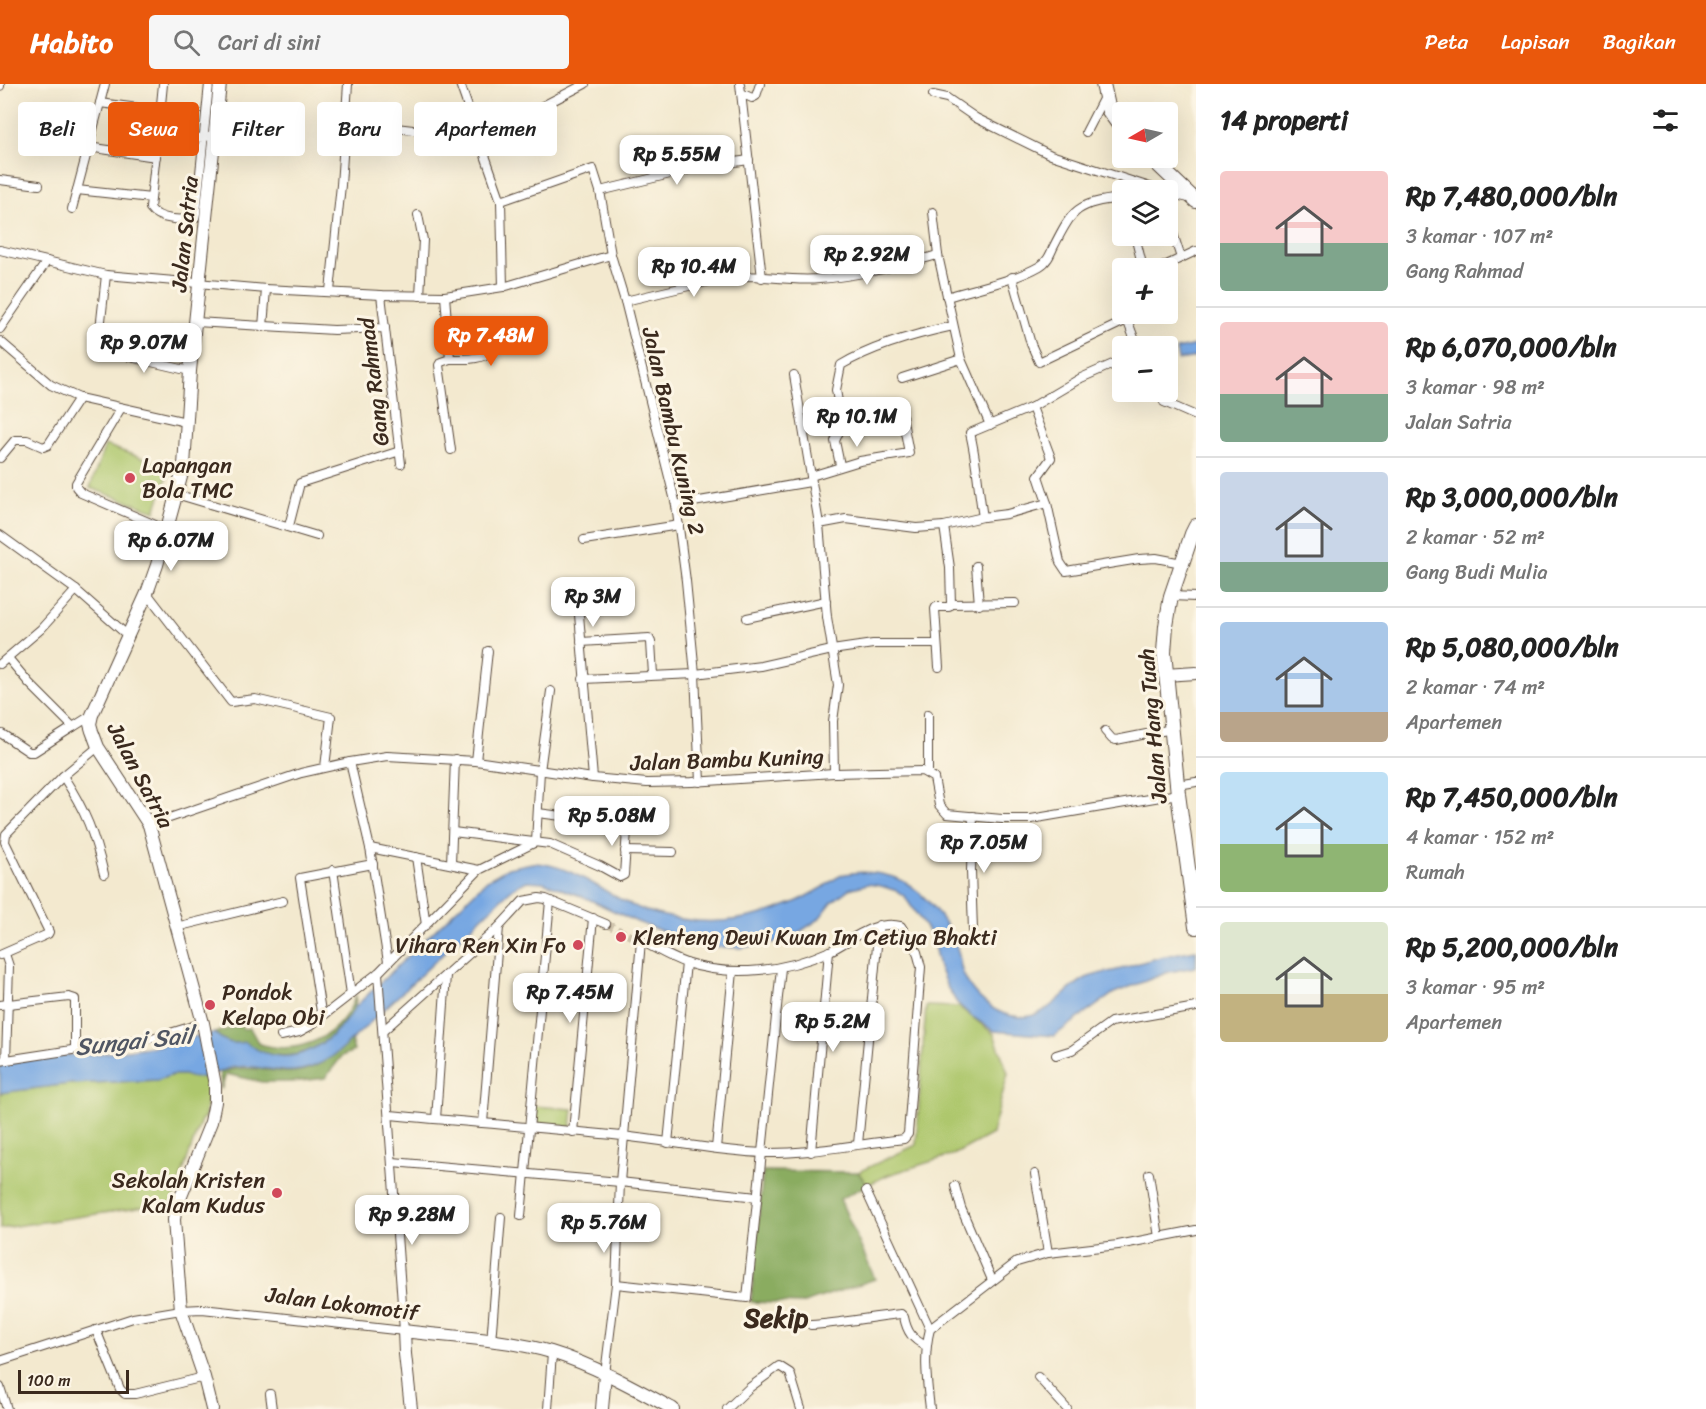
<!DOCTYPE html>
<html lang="id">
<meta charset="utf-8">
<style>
:root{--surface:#fff;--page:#f6f6f6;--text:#222;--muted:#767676;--line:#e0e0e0;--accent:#ea580c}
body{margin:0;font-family:Sriracha,sans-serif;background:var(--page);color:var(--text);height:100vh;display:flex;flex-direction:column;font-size:22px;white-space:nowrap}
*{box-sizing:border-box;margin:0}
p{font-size:20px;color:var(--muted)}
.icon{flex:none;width:33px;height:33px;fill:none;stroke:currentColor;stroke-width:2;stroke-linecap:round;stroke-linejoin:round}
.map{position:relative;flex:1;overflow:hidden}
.side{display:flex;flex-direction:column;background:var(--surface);width:510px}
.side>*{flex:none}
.hud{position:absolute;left:18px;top:18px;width:570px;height:54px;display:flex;gap:12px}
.needle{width:39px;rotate:261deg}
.fabs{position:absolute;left:1112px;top:18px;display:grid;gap:12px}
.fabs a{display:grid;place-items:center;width:66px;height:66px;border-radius:6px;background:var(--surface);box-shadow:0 6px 24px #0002;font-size:30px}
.scale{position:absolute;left:18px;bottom:15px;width:111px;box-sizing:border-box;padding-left:6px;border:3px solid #3b2a1e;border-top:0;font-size:16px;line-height:21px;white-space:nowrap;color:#3b2a1e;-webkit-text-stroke:4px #fcf5e5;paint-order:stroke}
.price{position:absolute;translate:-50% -51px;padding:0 14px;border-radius:12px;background:#fff;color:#222;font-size:20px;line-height:39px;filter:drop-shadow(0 2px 3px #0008)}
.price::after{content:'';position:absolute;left:50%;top:36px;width:18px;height:14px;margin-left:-9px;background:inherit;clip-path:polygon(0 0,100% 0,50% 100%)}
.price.selected{background:var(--accent);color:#fff}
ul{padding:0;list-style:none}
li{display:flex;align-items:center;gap:18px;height:150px;padding:0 24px}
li+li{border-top:2px solid var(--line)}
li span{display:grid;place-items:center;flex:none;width:168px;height:120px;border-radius:6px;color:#555}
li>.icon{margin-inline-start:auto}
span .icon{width:72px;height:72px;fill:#fffc;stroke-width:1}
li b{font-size:26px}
h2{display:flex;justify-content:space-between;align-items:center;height:72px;padding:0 24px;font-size:26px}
.tag{padding:0 21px;border-radius:6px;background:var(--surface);box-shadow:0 6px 24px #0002;font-size:21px;line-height:54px}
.tag.selected{background:var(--accent);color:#fff}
header{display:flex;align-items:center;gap:36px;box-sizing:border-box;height:84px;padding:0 30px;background:var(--accent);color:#fff}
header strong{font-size:28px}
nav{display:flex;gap:33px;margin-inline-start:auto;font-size:21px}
.search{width:420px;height:54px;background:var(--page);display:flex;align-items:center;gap:15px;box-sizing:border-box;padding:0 21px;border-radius:6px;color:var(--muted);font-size:22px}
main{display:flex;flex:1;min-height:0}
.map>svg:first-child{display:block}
.green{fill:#aec76d;stroke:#747846;stroke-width:1.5}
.forest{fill:#8aac60;stroke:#626b3f;stroke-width:1.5}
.water{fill:#77a7e2;stroke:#596880;stroke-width:1.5}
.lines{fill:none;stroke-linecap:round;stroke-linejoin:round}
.street-tunnel{stroke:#cec3ac;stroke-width:8;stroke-dasharray:8 4;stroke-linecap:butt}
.street-casing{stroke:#574739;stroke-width:10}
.secondary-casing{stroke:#574739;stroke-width:14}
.primary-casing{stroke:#574739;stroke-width:16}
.street{stroke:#fff;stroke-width:8}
.secondary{stroke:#fff;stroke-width:12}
.primary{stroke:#fff;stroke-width:14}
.poi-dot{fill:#d1495b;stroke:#fcf5e5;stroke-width:2}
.labels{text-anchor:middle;stroke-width:6;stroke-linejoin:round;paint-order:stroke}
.street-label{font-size:22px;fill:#3b2a1e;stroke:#fcf5e5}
.poi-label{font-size:22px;fill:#3b2a1e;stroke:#fcf5e5;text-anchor:start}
.water-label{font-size:24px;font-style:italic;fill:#505663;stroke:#fcf5e5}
.quarter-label{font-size:26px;font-weight:bold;fill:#3b2a1e;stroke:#fcf5e5}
</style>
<header>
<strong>Habito</strong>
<div class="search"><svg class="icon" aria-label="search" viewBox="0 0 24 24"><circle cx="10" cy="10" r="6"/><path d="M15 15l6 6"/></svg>Cari di sini</div>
<nav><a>Peta</a><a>Lapisan</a><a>Bagikan</a></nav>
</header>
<main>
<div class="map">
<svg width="1196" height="1325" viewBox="0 0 1196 1325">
<rect width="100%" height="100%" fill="#fcf5e5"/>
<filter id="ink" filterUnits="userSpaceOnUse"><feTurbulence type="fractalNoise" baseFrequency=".0167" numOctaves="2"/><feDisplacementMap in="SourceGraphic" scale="12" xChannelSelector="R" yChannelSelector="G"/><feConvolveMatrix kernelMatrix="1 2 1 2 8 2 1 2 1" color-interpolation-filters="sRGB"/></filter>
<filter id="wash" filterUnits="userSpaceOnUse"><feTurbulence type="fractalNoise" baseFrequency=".008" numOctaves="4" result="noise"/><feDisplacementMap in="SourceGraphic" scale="24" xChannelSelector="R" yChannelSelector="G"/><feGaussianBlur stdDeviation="1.35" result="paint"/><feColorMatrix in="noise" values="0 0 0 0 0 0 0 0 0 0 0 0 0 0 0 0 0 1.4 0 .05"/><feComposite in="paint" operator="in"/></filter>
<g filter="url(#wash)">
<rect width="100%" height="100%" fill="#f3e9cf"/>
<g class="green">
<polygon points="105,361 170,384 155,427 90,404"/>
<polygon points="926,922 959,923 994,950 1008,989 992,1050 955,1070 888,1091 867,1101 858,1088 916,1061"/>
<polygon points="172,991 185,991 189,993 205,992 207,1011 205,1033 201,1036 172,1119 15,1142 0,1145 0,1009 69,1000 158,996"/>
<polygon points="533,1022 573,1025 571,1043 532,1039"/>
</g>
<g class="forest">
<path d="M356,911c0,14 -6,23 -15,33 -25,28 -65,38 -96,15 -14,2 -20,-1 -30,-10l26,-8 2,4 7,-1 9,16c42,12 82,-7 97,-49z"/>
<path d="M351,956l3,11 -12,5 -17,22 -32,4h-31l-36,-8 -5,16 -1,-17c21,-9 42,-3 65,-1 26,2 48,-15 66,-32z"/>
<polygon points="763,1087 858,1088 867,1101 840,1115 875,1195 801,1220 751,1218"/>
</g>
<g class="water">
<polygon points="1196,261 1196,273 1178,276 1176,265"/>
<path d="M532,779c36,0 67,26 99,42 20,9 43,14 66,16 30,2 60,-3 88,-15 13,-4 25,-11 37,-18 7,-5 15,-12 23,-14 19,-4 41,-1 58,7 23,12 48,46 55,70 2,7 2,15 5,22 9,23 33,44 59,44 27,0 42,-28 64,-39 11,-5 24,-6 35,-9 25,-9 49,-15 75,-19v17l-27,5 -55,21 -60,43 -60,-5 -24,-16 -13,-12 -10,-16 -8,-20 -7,-30 -27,-40 -8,-6 -16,-5 -13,-2 -19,5 -17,13 -14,18 -20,13 -22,9 -35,6 -25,-1 -24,-5 -55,-20 -51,-24 -43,-16 -16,-1 -14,7 -171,161c-12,10 -25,18 -41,21 -23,5 -48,-8 -71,-2 -12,4 -33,15 -45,7h-13l-14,5 -89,4 -69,9v-30l63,-9 7,1 27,-1 67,-9 8,-4 42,-8c11,9 17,12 31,9 44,33 86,3 111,-36l131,-126 21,-12z"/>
</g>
</g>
<g filter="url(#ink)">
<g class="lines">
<polyline class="street-tunnel" points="606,840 641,857"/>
<defs>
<g id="street">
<path d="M209,0l-13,129 -1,5c-14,3 -37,2 -45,-10l8,-73 45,3 12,-4"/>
<polyline points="460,0 501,117 503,203"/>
<polyline points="740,0 762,194"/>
<polyline points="0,2 0,0"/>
<polyline points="741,9 752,14 756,12 760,0"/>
<polyline points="933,11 947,14 976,34 1051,71 1159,106"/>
<polyline points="100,19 161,27"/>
<polyline points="345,38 481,54 585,0"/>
<polyline points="1086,48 1104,13"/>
<polyline points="158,51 163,0"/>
<polyline points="88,63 156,73"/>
<polyline points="0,96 39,101"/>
<polyline points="77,106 151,114"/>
<polyline points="600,107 699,83 749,76"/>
<polyline points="1167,109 1193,115"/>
<polyline points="501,117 593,85 600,107 611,171 625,217 676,421 686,497 695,590 700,698"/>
<polyline points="72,125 105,0"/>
<polyline points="933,128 938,171 961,275 990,341"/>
<polyline points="418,131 423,156 420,212"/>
<polyline points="1167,131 1181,174"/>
<polyline points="1135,152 1143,184"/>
<polyline points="0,166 106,191 266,205 381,211 445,212 503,203 611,171"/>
<polyline points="1160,184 1196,167"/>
<polyline points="1012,193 1031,260 1039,278 1127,236"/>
<polyline points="1122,204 1119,210 1122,219"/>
<polyline points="330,207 341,101 348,0"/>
<polyline points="381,211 401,380"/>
<polyline points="445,212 450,275 441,278 439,281 451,366"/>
<path d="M947,213c29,-9 67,-16 93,-31 7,-4 10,-11 13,-18 20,-40 24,-45 69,-50"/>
<path d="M625,217l102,-24c30,-4 61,5 92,2 41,-3 80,-14 119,-24"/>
<polyline points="1125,230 1137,262"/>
<polyline points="196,238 334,246 385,244"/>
<polyline points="263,243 266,205"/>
<polyline points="0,245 47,177"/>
<polyline points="0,257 51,301 79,314 186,338"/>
<polyline points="98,264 106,191"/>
<polyline points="104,267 190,287"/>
<path d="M450,275c10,0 38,2 41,-11 1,-4 0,-10 0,-15"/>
<polyline points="794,291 819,440 827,533 838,601 833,637 834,689"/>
<polyline points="902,294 961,275"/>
<polyline points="1164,318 1196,332"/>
<polyline points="1032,323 1051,374 1038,392 1047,419 1060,478 1066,487 1139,475 1156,474 1182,479"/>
<polyline points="121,324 76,399 76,403 81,409 167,446"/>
<polyline points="0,374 15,356 27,356 43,363 48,361 79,314"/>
<path d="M840,381l-5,-24 7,-16 -6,-35 5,-25c34,-20 74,-31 112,-39"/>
<polyline points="811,392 860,377 909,369 902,332"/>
<polyline points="176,410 317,452"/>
<polyline points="676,421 810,398"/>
<path d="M983,433c-5,-28 -6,-56 -13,-84l62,-26 49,-29 41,-18"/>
<polyline points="819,440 846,435 916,444 944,442 983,433 1007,430 1047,419"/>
<polyline points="289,442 300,399 400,367"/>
<polyline points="0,451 76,506 127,551"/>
<polyline points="584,456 679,441"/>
<polyline points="976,482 979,521"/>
<polyline points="147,509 231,618 255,615 331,633 325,683"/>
<polyline points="1171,512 1196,513"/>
<polyline points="951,520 1015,519"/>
<polyline points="747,534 826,517"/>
<polyline points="581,558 649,554 651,558 653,591"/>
<polyline points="8,574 29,599 73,643 92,631"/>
<polyline points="0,580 41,545 76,506"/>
<polyline points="939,583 935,525 936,523 949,523 951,520 950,484 944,442"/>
<polyline points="583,595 695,590 761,582 832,566 873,560 937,560"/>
<polyline points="928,630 928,689"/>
<polyline points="1105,647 1112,655 1116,656 1172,645"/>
<polyline points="2,650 29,668 34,668 73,643"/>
<polyline points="476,677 488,567"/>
<polyline points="350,678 370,764 388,878"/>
<path d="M63,692c23,36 31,57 41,98"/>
<polyline points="593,694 578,519 581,515 626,513"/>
<polyline points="1178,701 1196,698"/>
<polyline points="149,741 301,689 350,678 387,672 476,677 593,694 647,699 692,698 834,689 922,687 934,694 939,721 947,730 1002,735 1031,735 1178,710"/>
<polyline points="453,748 550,760 600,782 620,793 624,791 627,746 624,740 538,729"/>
<polyline points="536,758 540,687 551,607"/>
<polyline points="370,764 479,786"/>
<polyline points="625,767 673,768"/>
<polyline points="416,773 426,841"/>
<polyline points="451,780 455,675"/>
<polyline points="333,786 351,910"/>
<polyline points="176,843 283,817"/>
<polyline points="973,847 971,786 973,732"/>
<polyline points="5,870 9,882 6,976"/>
<polyline points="0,871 48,850 49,848 5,758 6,750 63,692 98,663"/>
<polyline points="0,921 69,913 75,915 75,965"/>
<polyline points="322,934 300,794 373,780"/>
<polyline points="384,946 499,843 523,817 539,814 546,815 606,840"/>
<polyline points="281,952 299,948 310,942 378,889 479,786 536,758"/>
<polyline points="1056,971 1072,966 1111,938 1196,923"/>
<polyline points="0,977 157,953 203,939"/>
<path d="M389,1031c78,7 156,13 233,21 47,5 94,15 141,17 47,1 94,-9 141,-14l4,-5 13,-167 -4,-15 -16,-26c-26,-7 -49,14 -71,25 -44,20 -97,27 -144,12 -15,-5 -31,-15 -45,-22l-21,241 -4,102 -11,90"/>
<polyline points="436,1035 446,891"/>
<polyline points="483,1039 499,843"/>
<polyline points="573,1048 593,834"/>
<polyline points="668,1059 686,879"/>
<polyline points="858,1060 879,841"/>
<polyline points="716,1064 733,887"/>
<polyline points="811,1068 829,867"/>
<polyline points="393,1078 620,1098 757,1113"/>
<polyline points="1035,1090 1048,1169"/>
<polyline points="1149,1090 1159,1153"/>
<polyline points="955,1102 961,1124 992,1196"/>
<polyline points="866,1107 930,1245"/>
<polyline points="521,1132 550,817"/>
<polyline points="616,1200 747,1214 781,884"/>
<path d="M811,1241c30,-2 60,-8 90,-11l3,3c3,15 8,22 22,29"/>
<polyline points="96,1246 120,1305 125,1310 135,1310 204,1293"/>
<polyline points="491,1258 501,1133"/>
<polyline points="0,1277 133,1234 181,1226 202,1225 278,1233 404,1247 378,889"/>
<polyline points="1038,1293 1067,1325"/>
<polyline points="0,1303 7,1325"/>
<polyline points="270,1310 272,1325"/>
<polyline points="548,1325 552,1269"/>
<polyline points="727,1325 749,1304 779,1282 790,1289 801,1325"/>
<path d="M930,1325c-3,-28 -7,-53 0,-80l87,-67 31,-9 70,-8 78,-15"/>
</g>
<g id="secondary">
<polyline points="1165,591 1196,589"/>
<polyline points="212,1325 204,1293 181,1226 174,1136 175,1127 211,1038 215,1018 215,1001 203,939 149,741 98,663 92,647 90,640 92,631 147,509 157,481 184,382 190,287 220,0"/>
<path d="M411,1325l-6,-55 -1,-23c47,6 103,8 147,21 43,13 84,36 122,57"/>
<polyline points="602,1325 605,1290"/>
</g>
<g id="primary">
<polyline points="1103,0 1109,27 1122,45"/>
<polyline points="1151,74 1196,117"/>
<polyline points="1196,442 1192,450 1171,512 1166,542 1164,568 1178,710 1196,843"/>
</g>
</defs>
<use href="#street" class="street-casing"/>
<use href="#secondary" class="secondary-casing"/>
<use href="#primary" class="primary-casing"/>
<use href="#street" class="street"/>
<use href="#secondary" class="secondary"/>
<use href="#primary" class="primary"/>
</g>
</g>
<g class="poi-dot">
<circle cx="130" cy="394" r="6"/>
<circle cx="621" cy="853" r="6"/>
<circle cx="578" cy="861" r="6"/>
<circle cx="210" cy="921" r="6"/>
<circle cx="277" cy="1109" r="6"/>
</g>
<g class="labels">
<g class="street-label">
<text transform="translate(184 150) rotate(-84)" y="8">Jalan Satria</text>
<text transform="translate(373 298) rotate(-97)" y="8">Gang Rahmad</text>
<text transform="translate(674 347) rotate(77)" y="8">Jalan Bambu Kuning 2</text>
<text transform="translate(1152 642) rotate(-95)" y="8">Jalan Hang Tuah</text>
<text transform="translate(727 675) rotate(-2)" y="8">Jalan Bambu Kuning</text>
<text transform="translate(141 691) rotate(62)" y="8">Jalan Satria</text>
<text transform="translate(342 1219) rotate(7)" y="8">Jalan Lokomotif</text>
</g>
<g class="poi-label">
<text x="142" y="389">Lapangan<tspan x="142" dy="25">Bola TMC</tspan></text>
<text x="633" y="861">Klenteng Dewi Kwan Im Cetiya Bhakti</text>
<text x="566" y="869" text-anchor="end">Vihara Ren Xin Fo</text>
<text x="222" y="916">Pondok<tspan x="222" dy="25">Kelapa Obi</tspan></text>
<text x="265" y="1104" text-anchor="end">Sekolah Kristen<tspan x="265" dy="25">Kalam Kudus</tspan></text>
</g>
<g class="water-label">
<text transform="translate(134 957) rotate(-6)" y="8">Sungai Sail</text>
</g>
<g class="quarter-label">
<text x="776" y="1243">Sekip</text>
</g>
</g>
</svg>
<div class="fabs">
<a><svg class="needle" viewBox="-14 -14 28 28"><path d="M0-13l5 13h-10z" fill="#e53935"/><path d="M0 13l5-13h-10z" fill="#767676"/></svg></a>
<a><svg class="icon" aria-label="layers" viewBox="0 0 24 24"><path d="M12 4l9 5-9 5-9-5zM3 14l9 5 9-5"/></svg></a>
<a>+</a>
<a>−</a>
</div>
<div class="scale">100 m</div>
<b class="price" style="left:677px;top:102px">Rp 5.55M</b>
<b class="price" style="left:867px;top:202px">Rp 2.92M</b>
<b class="price" style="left:694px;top:214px">Rp 10.4M</b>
<b class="price selected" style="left:491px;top:283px">Rp 7.48M</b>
<b class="price" style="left:144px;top:290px">Rp 9.07M</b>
<b class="price" style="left:857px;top:364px">Rp 10.1M</b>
<b class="price" style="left:171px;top:488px">Rp 6.07M</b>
<b class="price" style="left:593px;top:544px">Rp 3M</b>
<b class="price" style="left:612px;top:763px">Rp 5.08M</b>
<b class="price" style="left:984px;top:790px">Rp 7.05M</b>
<b class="price" style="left:570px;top:940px">Rp 7.45M</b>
<b class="price" style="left:833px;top:969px">Rp 5.2M</b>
<b class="price" style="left:412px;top:1162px">Rp 9.28M</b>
<b class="price" style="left:604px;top:1170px">Rp 5.76M</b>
<div class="hud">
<a class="tag">Beli</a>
<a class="tag selected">Sewa</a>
<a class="tag">Filter</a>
<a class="tag">Baru</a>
<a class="tag">Apartemen</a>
</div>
</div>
<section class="side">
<h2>14 properti<svg class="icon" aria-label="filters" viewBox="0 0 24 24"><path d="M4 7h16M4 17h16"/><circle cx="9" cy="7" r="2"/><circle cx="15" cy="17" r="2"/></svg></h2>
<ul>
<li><span style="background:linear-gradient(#f6c9c9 60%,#7fa58c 0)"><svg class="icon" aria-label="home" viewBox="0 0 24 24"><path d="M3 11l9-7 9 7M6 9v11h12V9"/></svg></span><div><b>Rp 7,480,000/bln</b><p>3 kamar · 107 m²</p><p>Gang Rahmad</p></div></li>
<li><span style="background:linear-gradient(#f6c9c9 60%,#7fa58c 0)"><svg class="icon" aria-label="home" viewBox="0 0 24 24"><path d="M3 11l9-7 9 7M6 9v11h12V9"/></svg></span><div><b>Rp 6,070,000/bln</b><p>3 kamar · 98 m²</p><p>Jalan Satria</p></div></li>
<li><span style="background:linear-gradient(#c9d6e8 75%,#7fa58c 0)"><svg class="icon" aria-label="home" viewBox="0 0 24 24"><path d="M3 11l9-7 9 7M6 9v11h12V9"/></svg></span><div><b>Rp 3,000,000/bln</b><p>2 kamar · 52 m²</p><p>Gang Budi Mulia</p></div></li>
<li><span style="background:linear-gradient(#a9c7e8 75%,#b9a48a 0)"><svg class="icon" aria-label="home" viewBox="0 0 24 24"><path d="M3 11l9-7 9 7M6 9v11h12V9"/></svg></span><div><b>Rp 5,080,000/bln</b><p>2 kamar · 74 m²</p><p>Apartemen</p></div></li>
<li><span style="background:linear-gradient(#bfe0f5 60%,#8fb573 0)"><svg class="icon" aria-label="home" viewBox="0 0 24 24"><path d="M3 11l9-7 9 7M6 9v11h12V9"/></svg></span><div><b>Rp 7,450,000/bln</b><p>4 kamar · 152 m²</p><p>Rumah</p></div></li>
<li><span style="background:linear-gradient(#dfe7d0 60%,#c2b280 0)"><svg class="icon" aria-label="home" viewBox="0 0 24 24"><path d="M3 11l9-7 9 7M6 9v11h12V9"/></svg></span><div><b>Rp 5,200,000/bln</b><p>3 kamar · 95 m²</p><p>Apartemen</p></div></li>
</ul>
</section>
</main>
